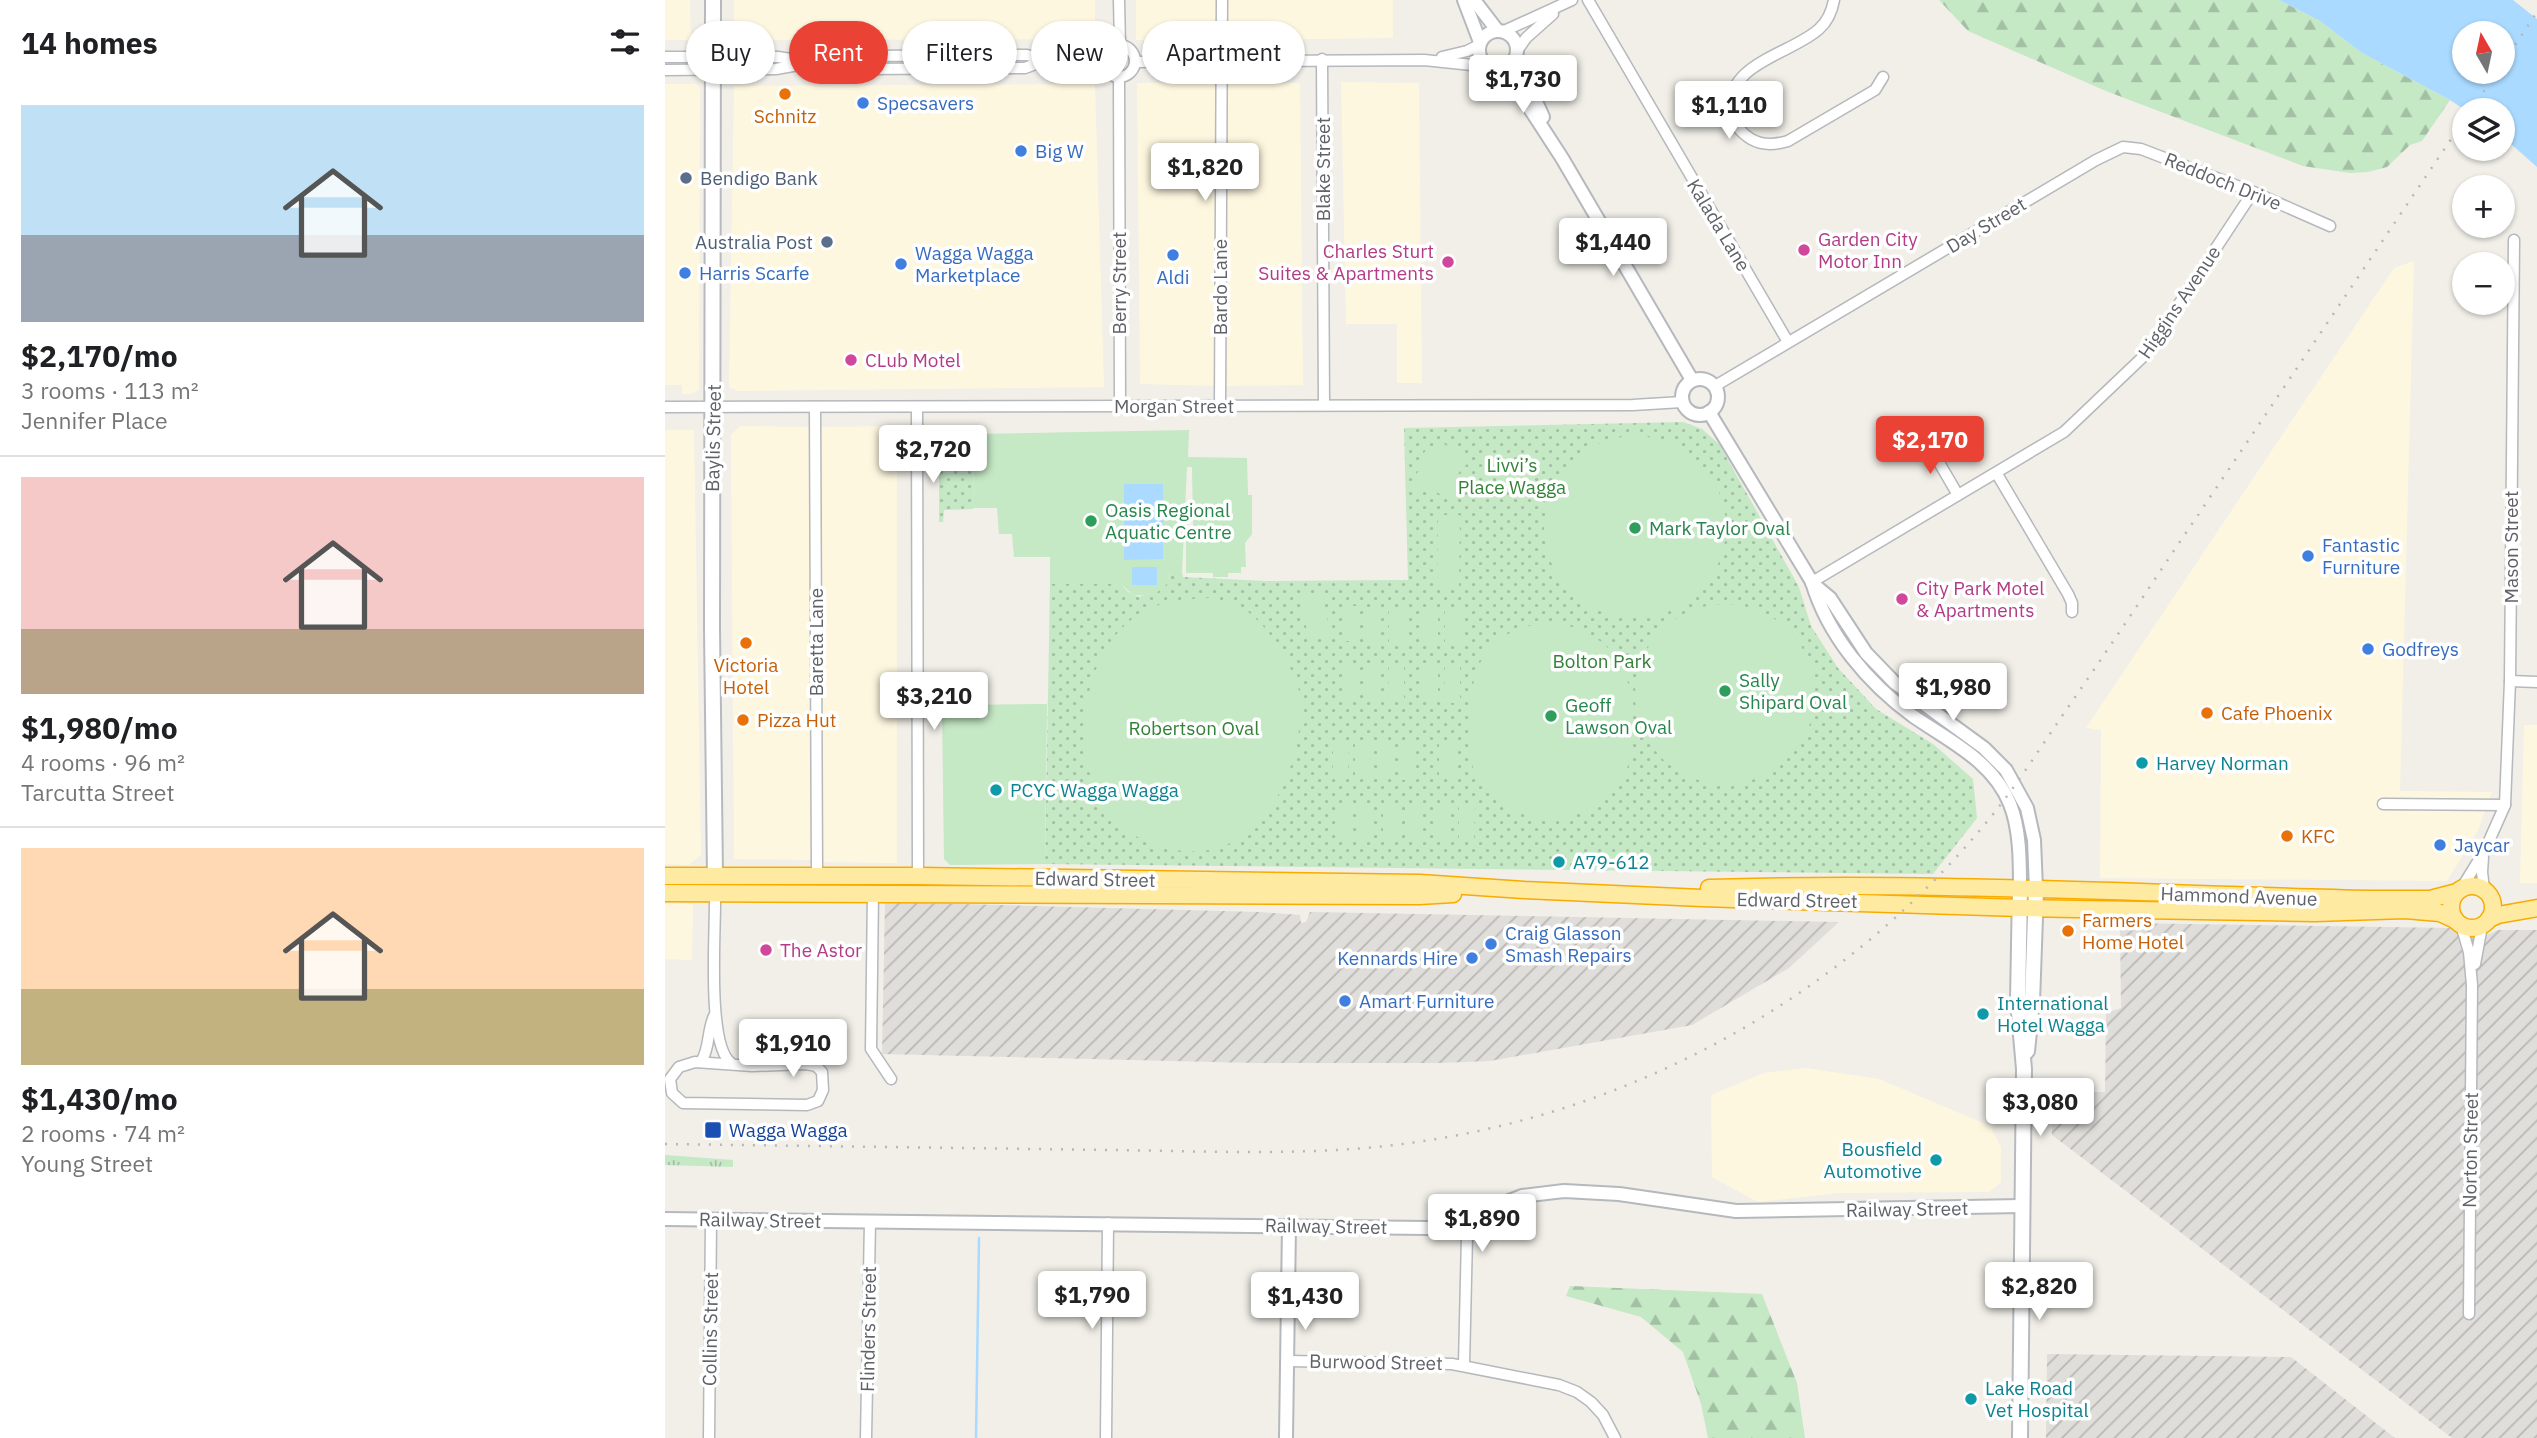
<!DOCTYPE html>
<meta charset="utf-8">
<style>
:root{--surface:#fff;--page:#f2f2f2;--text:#202124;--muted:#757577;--line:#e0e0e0;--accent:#ea4335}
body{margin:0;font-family:"IBM Plex Sans",sans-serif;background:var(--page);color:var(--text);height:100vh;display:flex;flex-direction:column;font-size:26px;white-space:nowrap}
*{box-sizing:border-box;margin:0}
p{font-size:23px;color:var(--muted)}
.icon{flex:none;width:38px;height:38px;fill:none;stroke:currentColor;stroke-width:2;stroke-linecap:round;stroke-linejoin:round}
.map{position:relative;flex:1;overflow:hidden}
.side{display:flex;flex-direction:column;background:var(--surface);width:665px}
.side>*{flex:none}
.banner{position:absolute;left:21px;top:21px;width:665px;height:63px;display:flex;gap:14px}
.needle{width:46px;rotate:351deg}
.fabs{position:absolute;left:1787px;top:21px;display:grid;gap:14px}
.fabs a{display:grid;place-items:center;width:63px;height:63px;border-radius:50%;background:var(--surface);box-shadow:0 2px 5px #0004;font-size:35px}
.price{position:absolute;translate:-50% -60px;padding:0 16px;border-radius:7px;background:#fff;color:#222;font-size:23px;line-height:46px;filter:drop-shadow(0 2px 4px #0008)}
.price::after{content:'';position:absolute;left:50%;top:42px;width:21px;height:16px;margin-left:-10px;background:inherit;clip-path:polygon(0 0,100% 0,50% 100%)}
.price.active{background:var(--accent);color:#fff}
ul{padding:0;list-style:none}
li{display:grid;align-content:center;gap:14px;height:371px;padding:0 21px}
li+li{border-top:2px solid var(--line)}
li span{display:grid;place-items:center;height:217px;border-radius:0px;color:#555}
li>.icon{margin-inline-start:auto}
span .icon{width:126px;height:126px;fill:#fffc;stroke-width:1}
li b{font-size:30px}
h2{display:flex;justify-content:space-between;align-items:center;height:84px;padding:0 21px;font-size:30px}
.tag{padding:0 24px;border-radius:32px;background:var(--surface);box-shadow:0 2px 5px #0004;font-size:24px;line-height:63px}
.tag.active{background:var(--accent);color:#fff}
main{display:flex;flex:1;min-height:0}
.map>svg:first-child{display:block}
.commercial{fill:#fef7e0}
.industrial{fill:url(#industrial-furrows)}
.grass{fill:url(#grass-tufts)}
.forest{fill:url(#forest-firs)}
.park{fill:url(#park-dots)}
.garden{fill:#c5e8c5}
.water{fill:#aadaff;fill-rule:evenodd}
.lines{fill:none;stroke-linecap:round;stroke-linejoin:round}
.stream{stroke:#aadaff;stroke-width:2.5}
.minor-casing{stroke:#b5b8bc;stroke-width:13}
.tertiary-casing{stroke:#b5b8bc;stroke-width:16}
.secondary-casing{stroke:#b6babf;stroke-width:18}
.trunk-casing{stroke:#f9ab00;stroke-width:19}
.minor{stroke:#fff;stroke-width:10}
.tertiary{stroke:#fff;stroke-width:12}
.secondary{stroke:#fff;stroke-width:14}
.trunk{stroke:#feeaa1;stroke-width:16}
.rail{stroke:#b6b7b8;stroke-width:2.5;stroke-dasharray:2 9;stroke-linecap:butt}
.food-dot{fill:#e8710a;stroke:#fff;stroke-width:2.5}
.shop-dot{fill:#3f7fe0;stroke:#fff;stroke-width:2.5}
.service-dot{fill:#5c6f8a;stroke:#fff;stroke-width:2.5}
.hotel-dot{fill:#d1479c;stroke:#fff;stroke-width:2.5}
.leisure-dot{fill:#2e9e5b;stroke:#fff;stroke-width:2.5}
.culture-dot{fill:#0f9aa8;stroke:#fff;stroke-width:2.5}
.transit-dot{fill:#1a4fb4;stroke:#fff;stroke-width:2.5}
.labels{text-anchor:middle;stroke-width:7;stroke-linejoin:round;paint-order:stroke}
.shop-label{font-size:19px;fill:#366cbe;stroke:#fff;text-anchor:start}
.food-label{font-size:19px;fill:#c56008;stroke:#fff;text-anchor:start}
.street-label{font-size:19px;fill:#5f6368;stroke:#fff}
.service-label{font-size:19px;fill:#4e5e75;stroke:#fff;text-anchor:start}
.hotel-label{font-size:19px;fill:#b23c85;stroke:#fff;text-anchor:start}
.park-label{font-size:19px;fill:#348238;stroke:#fff}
.leisure-label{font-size:19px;fill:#27864d;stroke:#fff;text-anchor:start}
.culture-label{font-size:19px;fill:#0d838f;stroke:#fff;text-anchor:start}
.transit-label{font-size:19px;fill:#164399;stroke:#fff;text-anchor:start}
</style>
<main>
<section class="side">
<h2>14 homes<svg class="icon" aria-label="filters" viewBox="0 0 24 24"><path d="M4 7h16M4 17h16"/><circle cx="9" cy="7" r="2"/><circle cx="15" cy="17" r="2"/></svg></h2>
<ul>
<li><span style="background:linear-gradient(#bfe0f5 60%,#9aa5b1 0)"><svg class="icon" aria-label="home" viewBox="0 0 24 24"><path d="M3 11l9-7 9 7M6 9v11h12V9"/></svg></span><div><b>$2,170/mo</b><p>3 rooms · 113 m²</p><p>Jennifer Place</p></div></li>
<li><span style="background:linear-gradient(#f6c9c9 70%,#b9a48a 0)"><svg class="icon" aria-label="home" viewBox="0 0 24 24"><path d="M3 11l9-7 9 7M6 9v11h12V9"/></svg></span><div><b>$1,980/mo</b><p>4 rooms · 96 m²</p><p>Tarcutta Street</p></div></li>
<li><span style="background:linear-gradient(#ffd9b3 65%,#c2b280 0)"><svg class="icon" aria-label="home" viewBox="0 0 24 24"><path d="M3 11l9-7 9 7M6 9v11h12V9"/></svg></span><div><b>$1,430/mo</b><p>2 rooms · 74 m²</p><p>Young Street</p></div></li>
</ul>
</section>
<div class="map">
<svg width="1872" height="1438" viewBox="0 0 1872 1438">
<defs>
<pattern id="industrial-furrows" width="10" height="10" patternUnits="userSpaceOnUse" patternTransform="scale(1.75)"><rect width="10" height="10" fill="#e0deda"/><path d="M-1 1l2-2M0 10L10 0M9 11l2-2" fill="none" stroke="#b9b8b5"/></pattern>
<pattern id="grass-tufts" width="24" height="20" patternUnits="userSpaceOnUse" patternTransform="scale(1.75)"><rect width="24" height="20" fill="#c5e8c5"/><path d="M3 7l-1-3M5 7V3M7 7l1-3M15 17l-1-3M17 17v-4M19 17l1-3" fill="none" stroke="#a3c0a4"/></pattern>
<pattern id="forest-firs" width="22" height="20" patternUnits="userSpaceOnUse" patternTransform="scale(1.75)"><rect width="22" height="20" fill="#c5e8c5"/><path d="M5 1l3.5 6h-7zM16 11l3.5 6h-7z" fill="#a3c0a4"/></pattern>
<pattern id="park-dots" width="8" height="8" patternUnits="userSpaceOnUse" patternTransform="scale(1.75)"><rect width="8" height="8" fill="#c5e8c5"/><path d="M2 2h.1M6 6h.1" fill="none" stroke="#a3c0a4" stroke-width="1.8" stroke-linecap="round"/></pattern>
</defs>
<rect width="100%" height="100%" fill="#f1efe8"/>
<g class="commercial">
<polygon points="0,0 25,0 26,40 0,40"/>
<polygon points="69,0 430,0 430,39 69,40"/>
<polygon points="471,0 551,0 552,39 471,40"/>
<polygon points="562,0 728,0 728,38 570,40 561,35"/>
<polygon points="551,82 551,386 475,384 472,83"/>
<polygon points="676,82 754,83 757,383 732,383 732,324 681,324"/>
<polygon points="635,83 638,385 558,386 559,84"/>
<polygon points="0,84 31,84 35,87 34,390 26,394 17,394 17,385 0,385"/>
<polygon points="430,84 439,387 73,391 64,387 69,86"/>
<polygon points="1749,261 1735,791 1827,792 1813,830 1782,881 1435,878 1436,730 1421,728 1729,268"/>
<polygon points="75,426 147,427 148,860 69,859 66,435"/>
<polygon points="232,426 232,863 155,862 155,427"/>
<polygon points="0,430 29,430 36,855 24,865 0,864"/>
<polygon points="1859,725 1872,725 1872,883 1855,883"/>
<polygon points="0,904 28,904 27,960 0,959"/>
<polygon points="1141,1068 1214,1079 1325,1126 1336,1147 1336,1182 1324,1192 1173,1193 1093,1202 1047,1177 1046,1095 1099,1073"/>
</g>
<g class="industrial">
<polygon points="220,902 593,912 635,915 636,923 641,922 645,912 1174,922 1124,968 1027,1025 825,1061 775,1063 590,1063 217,1054"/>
<polygon points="1455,923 1787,928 1792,933 1824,934 1833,930 1872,930 1872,1438 1787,1438 1387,1135 1385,1092 1440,1092 1441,1013 1456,1008"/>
<polygon points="1382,1354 1626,1357 1730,1438 1381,1438"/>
</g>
<polygon class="grass" points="0,1155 68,1160 68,1167 0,1165"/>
<g class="forest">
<polygon points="1274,0 1614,0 1655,21 1697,53 1785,100 1757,141 1745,145 1722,167 1703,172 1685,173 1638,166 1441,91 1303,31"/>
<polygon points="905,1286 1097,1294 1132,1383 1140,1438 1043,1438 1036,1404 1018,1352 976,1317 901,1296"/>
</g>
<g class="park">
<path d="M1018,422l19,7 17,15 80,143 12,39 27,42 38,41 57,35 40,35 4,39 -44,56 -888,-10 5,-280h71l7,8 11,5c15,-5 29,-6 31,-25h12l1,5 83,4 142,-1 -4,-152z"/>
<polygon points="274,429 309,429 308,509 279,510 278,522 274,522"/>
</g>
<g class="garden">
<polygon points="524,430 523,457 582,458 583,495 587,495 587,534 580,543 581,567 576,567 576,573 563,573 563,577 548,577 548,573 521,573 521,528 528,527 527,467 522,467 517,572 505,572 502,584 488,596 468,595 456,584 385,584 385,557 349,557 347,534 334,534 332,508 308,508 309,437 313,434"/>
<circle cx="970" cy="527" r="91"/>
<polygon points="780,444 784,449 798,451 797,457 802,464 789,478 798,485 796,495 792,499 779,497 763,486 758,490 753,491 746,483 755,468 751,465 764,445 771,450"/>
<polygon points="773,515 795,515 794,588 772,587"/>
<polygon points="657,592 666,637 644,641 635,596"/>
<path d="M546,598c9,2 18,4 26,7 13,6 27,21 35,32 12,17 23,37 28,57 3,17 -1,37 -4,53 -16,69 -63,122 -139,99 -29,-9 -55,-37 -65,-65 -19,-56 -2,-146 57,-172 20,-10 41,-10 62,-11z"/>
<circle cx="1060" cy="694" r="90"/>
<polygon points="678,606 694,606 693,641 678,641"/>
<rect x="701" y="607" width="15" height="35"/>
<polygon points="724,608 740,608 740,644 724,643"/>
<polygon points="758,608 773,608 773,644 757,644"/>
<rect x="780" y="610" width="16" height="35"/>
<path d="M885,622c21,3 41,10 57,25 21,19 25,46 25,73 0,12 1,25 -1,37 -9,34 -44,61 -78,62 -32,1 -69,-20 -80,-52 -5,-14 -3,-32 -3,-47 1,-59 17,-90 80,-98z"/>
<polygon points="677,664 693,665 693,700 677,700"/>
<rect x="700" y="665" width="16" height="36"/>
<polygon points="724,665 739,665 739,701 723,700"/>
<polygon points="757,666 773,667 773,702 757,702"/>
<polygon points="780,667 795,667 795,703 779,703"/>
<polygon points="382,704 380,864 285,865 279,859 277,711 293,705"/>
<polygon points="774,742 790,742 789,778 774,778"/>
<polygon points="668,743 684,743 683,779 668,779"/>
<rect x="712" y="743" width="15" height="36"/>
<rect x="690" y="744" width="15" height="35"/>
<rect x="734" y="744" width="15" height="36"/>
<rect x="672" y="803" width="15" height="35"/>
<polygon points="694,804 709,804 709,839 693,839"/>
<rect x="718" y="804" width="15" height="35"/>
<rect x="740" y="804" width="15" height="36"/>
<polygon points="771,804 786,804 786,839 770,839"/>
<polygon points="794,805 810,805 809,841 794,841"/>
</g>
<g class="water">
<path d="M1614,0h234l24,19v148l-34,-30v-27h-38l-15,-10 -88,-47 -42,-32zM1799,33h39v39h-39z"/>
<polygon points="459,484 498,484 498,559 459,560"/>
<rect x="467" y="567" width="25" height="18"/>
</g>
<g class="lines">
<polyline class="stream" points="311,1438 314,1238"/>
<defs>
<g id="minor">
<polyline points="454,0 455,46"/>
<polyline points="923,0 1123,342"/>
<path d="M1169,0c-2,11 -6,21 -15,29 -27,25 -97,35 -87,84 2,11 9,20 19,26 12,7 24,6 37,2l87,-51 8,-13"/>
<polyline points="839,31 907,0"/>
<circle cx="454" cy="61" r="16"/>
<polyline points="852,51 861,38 888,14"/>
<polyline points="0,57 113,57 150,63 182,63 199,69 360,68 381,60"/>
<polyline points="777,57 802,51 814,45"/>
<polyline points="657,59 659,405"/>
<polyline points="470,62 759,60 826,67"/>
<polyline points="182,63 199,56 362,55 381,60 438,60"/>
<polyline points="0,70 111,69 139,64"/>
<polyline points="454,77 455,406"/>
<polyline points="1050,386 1431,160 1458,147 1476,149 1588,192 1665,226"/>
<polyline points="555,406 557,0"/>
<polyline points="0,407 968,405 1017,402"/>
<polyline points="150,407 152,876"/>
<polyline points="252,407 253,876"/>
<polyline points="1262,442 1293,495"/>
<polyline points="1332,474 1403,594 1407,603 1407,612"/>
<polyline points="1147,582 1399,432 1481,354 1588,192"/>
<polyline points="1845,681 1872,682"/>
<polyline points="1718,804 1840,805"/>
<polyline points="1818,857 1817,872 1819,889"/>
<polyline points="1796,889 1820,850 1840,805 1845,681 1849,240"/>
<path d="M50,893c1,34 -9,151 16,170"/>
<polyline points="208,893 206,1049 226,1079"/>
<polyline points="1796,925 1804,952 1807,985 1804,1314"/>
<polyline points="1810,964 1817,926"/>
<polygon points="30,1062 87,1066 141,1064 151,1066 157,1072 158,1090 153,1101 142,1105 18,1103 7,1093 5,1079 14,1067"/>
<path d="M36,1062c9,-14 6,-31 13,-46"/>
<polyline points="797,1220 802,1236 799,1365"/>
<polyline points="623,1361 787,1364 894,1385 912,1392 926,1402 938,1415 950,1438"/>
<polyline points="44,1438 46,1219"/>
<polyline points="201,1438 205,1221"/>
<polyline points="441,1438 443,1223"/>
</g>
<g id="tertiary">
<polyline points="799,0 815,42"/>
<polyline points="809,0 832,30"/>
<circle cx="833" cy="50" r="19"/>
<polyline points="851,57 878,117"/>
<polyline points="832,69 847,81 897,158 1027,380"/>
<circle cx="1035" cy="397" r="18"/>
<path d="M1044,412l103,170c16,54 56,101 101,134 36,25 80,45 97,88 10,25 10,57 10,84"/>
<polyline points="1147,583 1165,598 1201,653 1230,683 1319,748 1341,770 1362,808 1369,840 1371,889"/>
<polyline points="0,1219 763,1228 786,1224 857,1196 899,1191 954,1194 1071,1211 1357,1206"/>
<polyline points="621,1438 624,1225"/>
</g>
<g id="secondary">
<polyline points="48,0 47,629 50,876"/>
<polyline points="1362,1051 1367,1002 1371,889"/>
<polyline points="1355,1438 1359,1069 1353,1001 1355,888"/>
</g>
<g id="trunk">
<polyline points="0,876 253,876 755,883 859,890 1037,898 1356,908 1650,913 1740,910 1775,913 1790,920"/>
<circle cx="1807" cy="907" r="21"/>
<path d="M1044,888c222,-7 442,6 663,11h58l27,-7"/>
<polyline points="0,893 754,896 788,894"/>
<polyline points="1824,919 1833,915 1872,908"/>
</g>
</defs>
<use href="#minor" class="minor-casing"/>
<use href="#tertiary" class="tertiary-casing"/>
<use href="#secondary" class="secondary-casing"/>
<use href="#trunk" class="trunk-casing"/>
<use href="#minor" class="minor"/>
<use href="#tertiary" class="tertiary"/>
<use href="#secondary" class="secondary"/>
<use href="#trunk" class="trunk"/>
<g class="rail">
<polyline points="1838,63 1872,12"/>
<polyline points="1806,110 1832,72"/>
<path d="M0,1144c148,2 297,4 445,6 102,1 206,7 307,-8 223,-32 431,-149 573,-324 26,-32 49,-68 72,-102 39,-56 77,-113 115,-170 96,-142 191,-284 287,-426"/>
</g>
</g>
<g class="food-dot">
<circle cx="120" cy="94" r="7"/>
<circle cx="81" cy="643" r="7"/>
<circle cx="1542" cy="713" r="7"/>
<circle cx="78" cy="720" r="7"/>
<circle cx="1622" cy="836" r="7"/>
<circle cx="1403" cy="931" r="7"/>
</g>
<g class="shop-dot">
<circle cx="198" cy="103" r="7"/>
<circle cx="356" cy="151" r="7"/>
<circle cx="508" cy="255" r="7"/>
<circle cx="236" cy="264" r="7"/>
<circle cx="20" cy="273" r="7"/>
<circle cx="1643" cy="556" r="7"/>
<circle cx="1703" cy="649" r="7"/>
<circle cx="1775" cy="845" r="7"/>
<circle cx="826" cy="944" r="7"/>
<circle cx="807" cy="958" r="7"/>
<circle cx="680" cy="1001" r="7"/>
</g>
<g class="service-dot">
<circle cx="21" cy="178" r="7"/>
<circle cx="162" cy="242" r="7"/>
</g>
<g class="hotel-dot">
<circle cx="1139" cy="250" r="7"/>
<circle cx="783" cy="262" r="7"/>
<circle cx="186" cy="360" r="7"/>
<circle cx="1237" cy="599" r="7"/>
<circle cx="101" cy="950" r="7"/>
</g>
<g class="leisure-dot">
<circle cx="426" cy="521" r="7"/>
<circle cx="970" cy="528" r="7"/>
<circle cx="1060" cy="691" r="7"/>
<circle cx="886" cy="716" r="7"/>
</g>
<g class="culture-dot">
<circle cx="1477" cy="763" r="7"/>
<circle cx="331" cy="790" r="7"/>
<circle cx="894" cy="862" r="7"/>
<circle cx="1318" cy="1014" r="7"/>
<circle cx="1271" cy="1160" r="7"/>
<circle cx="1306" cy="1399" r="7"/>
</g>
<rect class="transit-dot" x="39" y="1121" width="18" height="18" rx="3.5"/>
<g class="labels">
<g class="shop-label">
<text x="212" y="110">Specsavers</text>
<text x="370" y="158">Big W</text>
<text x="250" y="260">Wagga Wagga<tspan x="250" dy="22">Marketplace</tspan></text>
<text x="34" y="280">Harris Scarfe</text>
<text x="508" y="284" text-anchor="middle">Aldi</text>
<text x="1657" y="552">Fantastic<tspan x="1657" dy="22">Furniture</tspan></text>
<text x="1717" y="656">Godfreys</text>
<text x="1789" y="852">Jaycar</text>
<text x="840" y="940">Craig Glasson<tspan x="840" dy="22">Smash Repairs</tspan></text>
<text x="793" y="965" text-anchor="end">Kennards Hire</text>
<text x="694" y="1008">Amart Furniture</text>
</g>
<g class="food-label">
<text x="120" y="123" text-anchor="middle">Schnitz</text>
<text x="81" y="672" text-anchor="middle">Victoria<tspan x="81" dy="22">Hotel</tspan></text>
<text x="1556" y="720">Cafe Phoenix</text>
<text x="92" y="727">Pizza Hut</text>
<text x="1636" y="843">KFC</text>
<text x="1417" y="927">Farmers<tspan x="1417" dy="22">Home Hotel</tspan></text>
</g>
<g class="street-label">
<text transform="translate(658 169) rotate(-90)" y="7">Blake Street</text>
<text transform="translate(1558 181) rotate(22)" y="7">Reddoch Drive</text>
<text transform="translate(1054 225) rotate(59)" y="7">Kalada Lane</text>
<text transform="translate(1321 225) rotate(-31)" y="7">Day Street</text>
<text transform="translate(454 283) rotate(-90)" y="7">Berry Street</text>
<text transform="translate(555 287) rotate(-90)" y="7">Bardo Lane</text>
<text transform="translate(1514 302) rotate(-56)" y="7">Higgins Avenue</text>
<text x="509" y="413">Morgan Street</text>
<text transform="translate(48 438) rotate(-89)" y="7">Baylis Street</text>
<text transform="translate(1846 547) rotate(-90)" y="7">Mason Street</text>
<text transform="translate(151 642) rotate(-90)" y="7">Baretta Lane</text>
<text transform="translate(430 879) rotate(1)" y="7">Edward Street</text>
<text transform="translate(1574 896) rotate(2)" y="7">Hammond Avenue</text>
<text transform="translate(1132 900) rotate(1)" y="7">Edward Street</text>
<text transform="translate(1805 1150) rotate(-89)" y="7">Norton Street</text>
<text transform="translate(1242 1209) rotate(-1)" y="7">Railway Street</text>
<text transform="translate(95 1220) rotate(1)" y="7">Railway Street</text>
<text transform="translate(661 1226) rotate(1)" y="7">Railway Street</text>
<text transform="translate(45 1329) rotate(-89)" y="7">Collins Street</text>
<text transform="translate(203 1329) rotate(-89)" y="7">Flinders Street</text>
<text transform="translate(711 1362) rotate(1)" y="7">Burwood Street</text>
</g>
<g class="service-label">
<text x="35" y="185">Bendigo Bank</text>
<text x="148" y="249" text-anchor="end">Australia Post</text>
</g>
<g class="hotel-label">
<text x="1153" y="246">Garden City<tspan x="1153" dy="22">Motor Inn</tspan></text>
<text x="769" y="258" text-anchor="end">Charles Sturt<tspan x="769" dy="22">Suites &amp; Apartments</tspan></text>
<text x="200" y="367">CLub Motel</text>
<text x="1251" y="595">City Park Motel<tspan x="1251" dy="22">&amp; Apartments</tspan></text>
<text x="115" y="957">The Astor</text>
</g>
<g class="park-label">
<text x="847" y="472">Livvi’s<tspan x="847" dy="22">Place Wagga</tspan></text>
<text x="937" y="668">Bolton Park</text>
<text x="529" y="735">Robertson Oval</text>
</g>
<g class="leisure-label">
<text x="440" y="517">Oasis Regional<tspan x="440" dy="22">Aquatic Centre</tspan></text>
<text x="984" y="535">Mark Taylor Oval</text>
<text x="1074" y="687">Sally<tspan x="1074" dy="22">Shipard Oval</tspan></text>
<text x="900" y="712">Geoff<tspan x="900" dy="22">Lawson Oval</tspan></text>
</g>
<g class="culture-label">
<text x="1491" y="770">Harvey Norman</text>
<text x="345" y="797">PCYC Wagga Wagga</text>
<text x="908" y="869">A79-612</text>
<text x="1332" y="1010">International<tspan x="1332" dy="22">Hotel Wagga</tspan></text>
<text x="1257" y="1156" text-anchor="end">Bousfield<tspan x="1257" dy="22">Automotive</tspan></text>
<text x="1320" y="1395">Lake Road<tspan x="1320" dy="22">Vet Hospital</tspan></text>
</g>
<g class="transit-label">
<text x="64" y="1137">Wagga Wagga</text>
</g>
</g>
</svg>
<div class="fabs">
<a><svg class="needle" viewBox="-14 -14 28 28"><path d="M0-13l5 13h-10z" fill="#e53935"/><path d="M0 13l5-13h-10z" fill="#757577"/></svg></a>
<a><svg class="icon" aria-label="layers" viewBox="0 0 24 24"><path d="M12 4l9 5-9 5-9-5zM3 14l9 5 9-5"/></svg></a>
<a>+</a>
<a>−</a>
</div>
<b class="price" style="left:858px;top:115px">$1,730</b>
<b class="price" style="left:1064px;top:141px">$1,110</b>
<b class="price" style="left:540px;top:203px">$1,820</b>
<b class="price" style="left:948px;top:278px">$1,440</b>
<b class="price active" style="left:1265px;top:476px">$2,170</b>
<b class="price" style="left:268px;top:485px">$2,720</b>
<b class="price" style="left:1288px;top:723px">$1,980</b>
<b class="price" style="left:269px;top:732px">$3,210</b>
<b class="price" style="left:128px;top:1079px">$1,910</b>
<b class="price" style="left:1375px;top:1138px">$3,080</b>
<b class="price" style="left:817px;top:1254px">$1,890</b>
<b class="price" style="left:1374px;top:1322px">$2,820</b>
<b class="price" style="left:427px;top:1331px">$1,790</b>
<b class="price" style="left:640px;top:1332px">$1,430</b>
<div class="banner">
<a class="tag">Buy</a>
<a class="tag active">Rent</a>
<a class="tag">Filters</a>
<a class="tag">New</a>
<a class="tag">Apartment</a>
</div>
</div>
</main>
